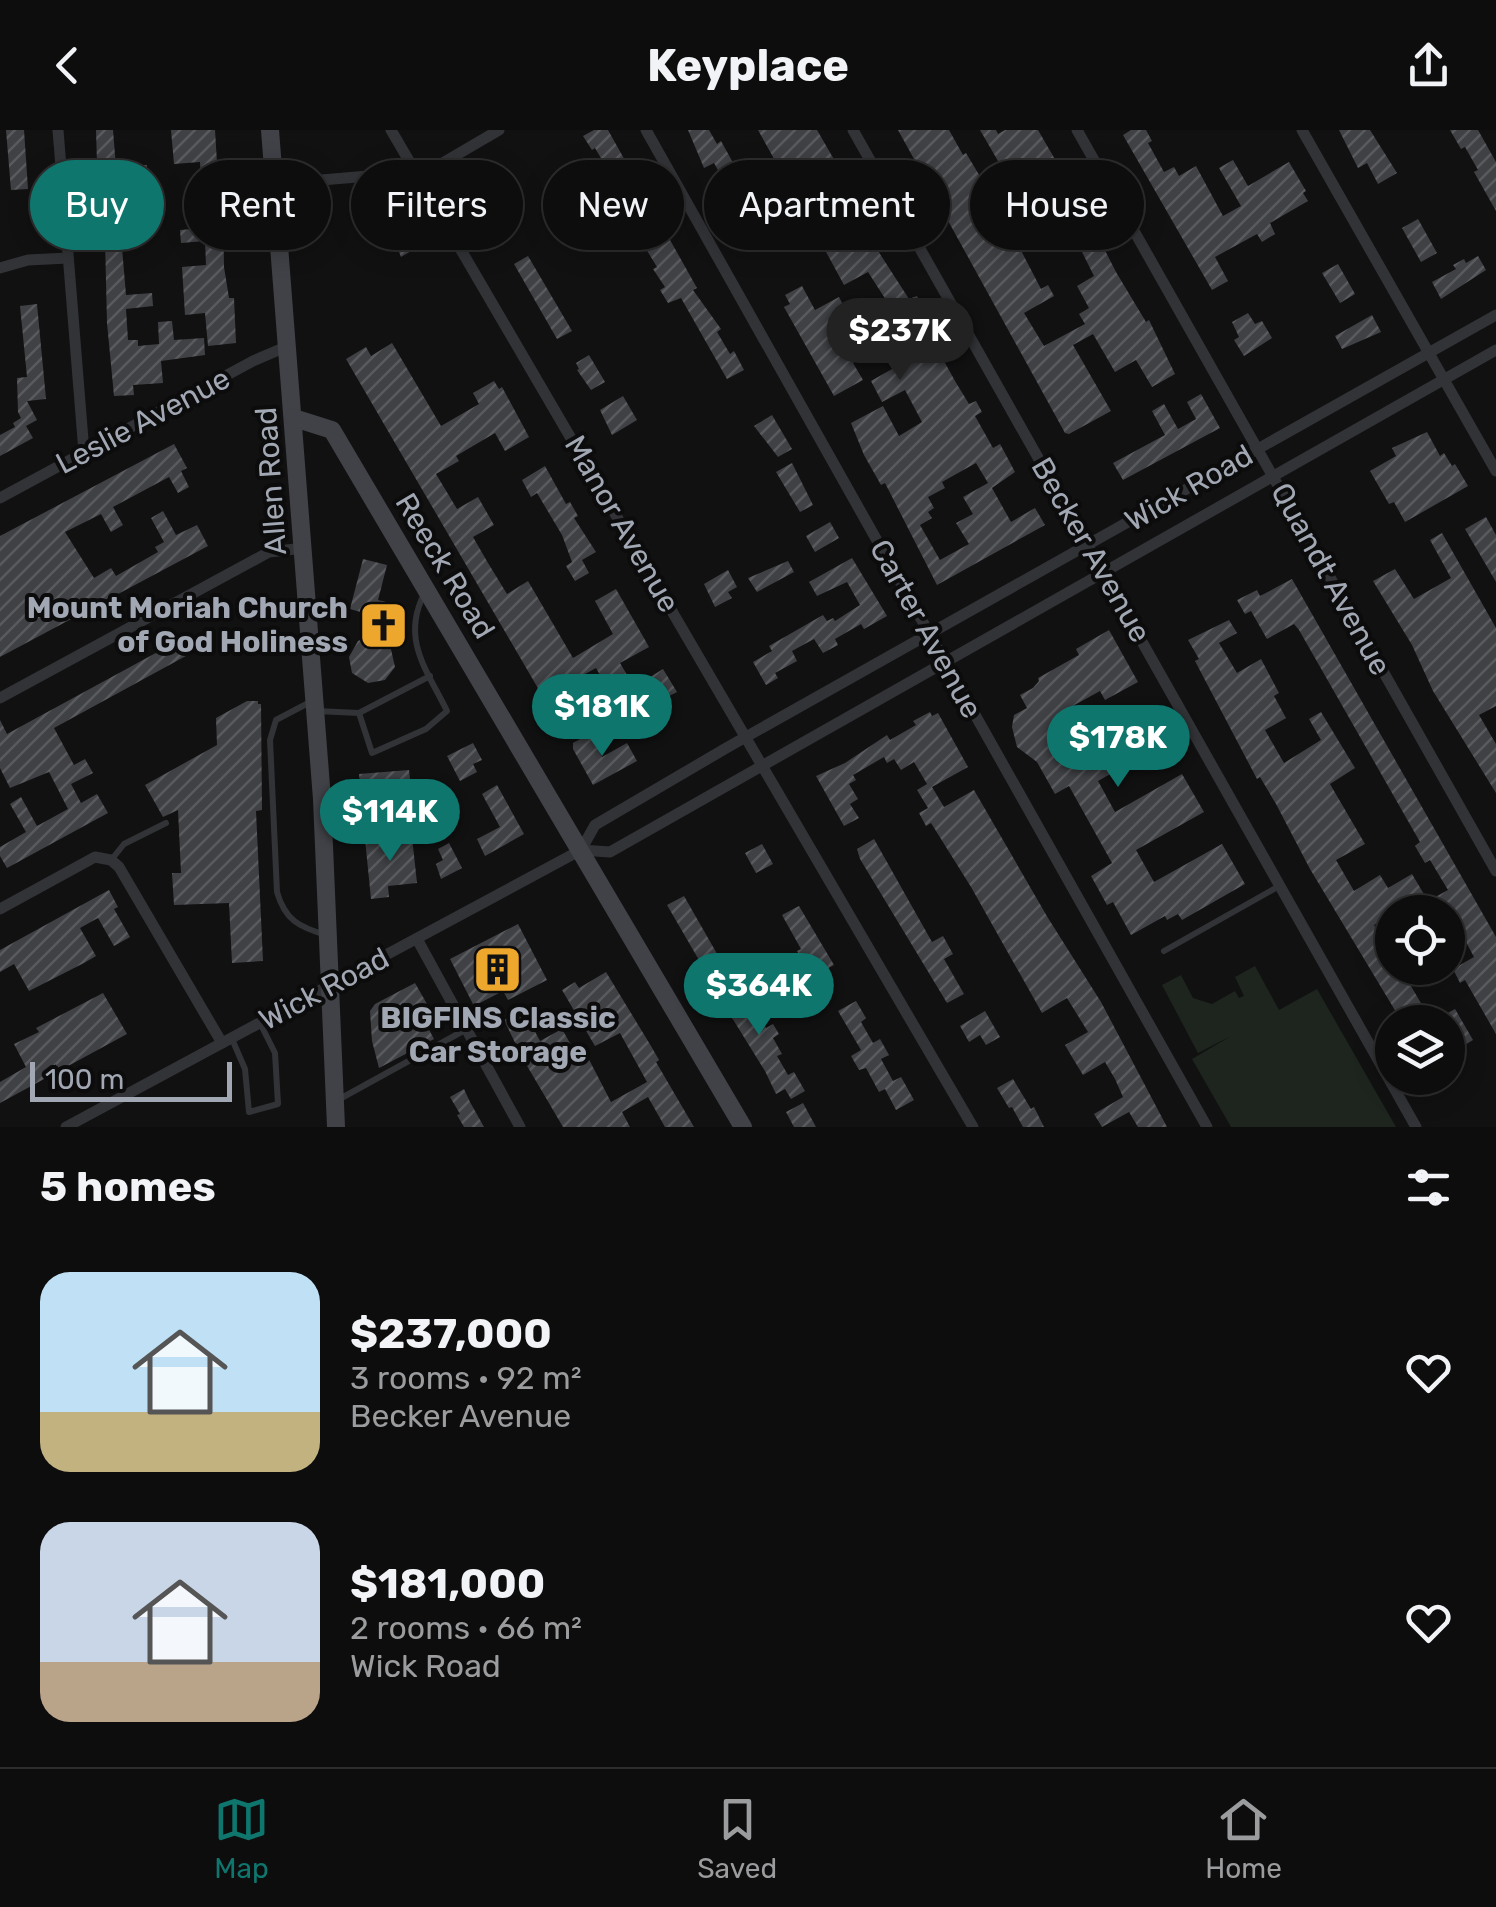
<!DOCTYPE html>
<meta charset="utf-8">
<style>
:root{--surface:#0d0d0e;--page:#1b1b1c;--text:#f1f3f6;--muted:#9a9c9e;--line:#2d2d2e;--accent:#0f766e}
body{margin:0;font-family:Rubik,sans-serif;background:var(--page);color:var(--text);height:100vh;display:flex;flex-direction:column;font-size:38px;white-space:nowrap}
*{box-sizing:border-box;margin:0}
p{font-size:32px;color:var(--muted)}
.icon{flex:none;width:55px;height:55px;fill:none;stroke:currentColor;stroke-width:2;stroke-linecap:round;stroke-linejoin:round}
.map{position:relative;height:997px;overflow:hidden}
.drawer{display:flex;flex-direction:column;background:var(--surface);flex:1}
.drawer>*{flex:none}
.guide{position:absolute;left:30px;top:30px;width:1438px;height:90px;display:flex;gap:20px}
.buttons{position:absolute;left:1375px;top:765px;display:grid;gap:20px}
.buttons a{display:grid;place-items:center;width:90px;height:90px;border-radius:50%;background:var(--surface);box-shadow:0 5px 25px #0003,0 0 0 2px var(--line);font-size:50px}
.scale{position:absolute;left:30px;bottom:25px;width:202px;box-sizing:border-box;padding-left:10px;border:5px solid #a2a8b3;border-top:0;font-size:28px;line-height:35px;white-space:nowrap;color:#a2a8b3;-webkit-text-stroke:8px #0c0c0d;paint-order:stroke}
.price{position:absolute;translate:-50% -85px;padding:0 22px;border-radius:35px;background:var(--accent);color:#fff;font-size:32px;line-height:65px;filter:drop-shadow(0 2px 5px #0008)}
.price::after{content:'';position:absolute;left:50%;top:60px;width:30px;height:22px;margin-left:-15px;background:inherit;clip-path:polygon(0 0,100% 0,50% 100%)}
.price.active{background:#222;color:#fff}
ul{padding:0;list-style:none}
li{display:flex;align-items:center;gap:30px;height:250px;padding:0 40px}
li span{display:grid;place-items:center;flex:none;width:280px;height:200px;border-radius:30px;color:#555}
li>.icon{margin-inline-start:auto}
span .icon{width:120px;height:120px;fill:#fffc;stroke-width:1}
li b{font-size:42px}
h2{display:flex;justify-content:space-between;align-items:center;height:120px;padding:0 40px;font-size:42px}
.chip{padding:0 35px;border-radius:45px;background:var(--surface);box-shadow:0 5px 25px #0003,0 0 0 2px var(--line);font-size:35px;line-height:90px}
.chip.active{background:var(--accent);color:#fff}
header{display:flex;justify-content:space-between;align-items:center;height:130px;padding:0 40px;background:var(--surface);font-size:45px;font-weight:700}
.dock{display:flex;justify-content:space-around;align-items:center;height:140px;border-top:2px solid var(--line);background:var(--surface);font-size:28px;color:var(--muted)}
.dock a{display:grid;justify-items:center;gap:5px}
.dock .active{color:var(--accent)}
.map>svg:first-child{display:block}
.green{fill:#1d251e}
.building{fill:url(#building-hatch);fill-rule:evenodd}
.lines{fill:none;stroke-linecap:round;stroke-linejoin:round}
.lane{stroke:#323337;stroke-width:6}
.street{stroke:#323337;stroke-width:11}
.secondary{stroke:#404247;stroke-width:18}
.labels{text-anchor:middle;stroke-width:8;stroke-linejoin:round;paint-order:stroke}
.street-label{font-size:30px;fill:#a2a8b3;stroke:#0c0c0d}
.poi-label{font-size:30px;font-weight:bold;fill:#a2a8b3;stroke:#0c0c0d;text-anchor:end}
</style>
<header><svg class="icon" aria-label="back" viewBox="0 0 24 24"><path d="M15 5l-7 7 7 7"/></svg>Keyplace<svg class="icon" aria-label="share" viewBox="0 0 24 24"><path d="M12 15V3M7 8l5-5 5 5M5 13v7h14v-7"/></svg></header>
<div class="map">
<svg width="1496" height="997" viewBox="0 0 1496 997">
<defs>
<pattern id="building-hatch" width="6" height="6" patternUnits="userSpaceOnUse" patternTransform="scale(2.5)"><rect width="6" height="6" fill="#404145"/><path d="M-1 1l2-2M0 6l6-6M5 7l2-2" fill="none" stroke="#585a5d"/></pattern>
</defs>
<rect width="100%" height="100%" fill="#111112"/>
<polygon class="green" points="1255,836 1279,880 1317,859 1396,997 1231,997 1192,929 1231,906 1198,923 1162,855 1181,845 1193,868 1212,874 1235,861 1239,868 1244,866 1235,847"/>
<g class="building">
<polygon points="6,0 24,0 28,59 11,60"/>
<polygon points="96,0 113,0 116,37 147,35 148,79 119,82 126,165 152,163 153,176 126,179 128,210 138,210 138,216 159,214 158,192 172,191 174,210 204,208 205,225 161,231 163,253 133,255 134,265 114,266 107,193 105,110 102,110 98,67"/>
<polygon points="171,0 215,0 218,49 201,50 200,32 174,34"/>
<polygon points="594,0 608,0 641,59 645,56 654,72 629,86 628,84 613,93 611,90 589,102 580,87 574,90 567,76 603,56 602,53 612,47 595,18 592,20 583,6"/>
<polygon points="688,0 709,0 717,14 721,11 736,38 742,35 752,53 746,57 772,100 758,109 740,77 730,83 723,70 730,67 727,56 714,33 704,38"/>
<path d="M758,0h59l41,71 -4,2 26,51 29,45 8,-3 23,44 -3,2 5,8 -3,2 16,29 14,23 7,-3 6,11 -7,4 18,32 7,-4 6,11 9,17 -23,16 19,34 24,-14 10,17 -108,60 -52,-102 -4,2 -17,-30 -13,-32 32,-17 16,30 23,-14 -17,-32 -23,12 -11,-21 21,-12 -12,-21 -27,15 10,17 -29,16 -50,-89 6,-3 -5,-9 17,-9 13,24 24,-13 12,23 35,-20 -18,-28 -24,13 -19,-35 23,-13 -13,-24 -8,4 -4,-7 -16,8zM976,333l12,20 -25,14 10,17 -17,9 13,21 -29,16 -20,-35 12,-7 -4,-6 6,-4 -6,-11 17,-9 -3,-6z"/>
<polygon points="898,0 949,0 963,25 966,23 999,78 1041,159 1048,155 1054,166 1024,183 1044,216 1085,194 1079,184 1089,178 1077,156 1094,146 1075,108 1050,122 1044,111 1069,96 1056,72 1035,42 1012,55 980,0 996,0 998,4 1005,0 1038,0 1086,83 1116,142 1146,192 1149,190 1175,244 1152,257 1136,230 1115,242 1093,204 1073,215 1111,281 1069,304 1065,303"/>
<polygon points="1131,0 1146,0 1152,11 1148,13 1164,42 1174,37 1179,46 1196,36 1223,86 1241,76 1219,38 1233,30 1248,56 1289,32 1306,61 1303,63 1308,71 1270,93 1275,104 1262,112 1257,104 1215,127 1228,151 1212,160 1123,5"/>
<polygon points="1339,0 1370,0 1397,43 1378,54 1367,33 1358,38"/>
<polygon points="1450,0 1478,0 1496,32 1496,81 1474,42 1478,40 1465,17 1461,19"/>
<polygon points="223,69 224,137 229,168 234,168 236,213 208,216 205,183 185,185 182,137 206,135 205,111 181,113 180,100 204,98 202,70"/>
<polygon points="401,84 418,117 401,127 389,96 389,91"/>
<polygon points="1418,89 1437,123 1421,132 1402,98"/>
<polygon points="665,101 697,158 693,160 721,199 717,202 730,224 734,221 744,240 727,249 681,168 668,173 660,160 665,157 653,139 657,137 643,114"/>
<polygon points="528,126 572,201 557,209 514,134"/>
<polygon points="1478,126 1486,140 1441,169 1432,152 1456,139 1453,135 1464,129 1466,133"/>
<polygon points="1338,134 1355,164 1340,173 1322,143"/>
<polygon points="37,174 46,269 27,271 37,290 26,296 33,308 0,326 0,305 15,297 13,293 21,288 18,282 17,248 27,247 20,176"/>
<polygon points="1248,183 1255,194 1262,191 1272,208 1244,226 1234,210 1239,207 1232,192"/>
<polygon points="1372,185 1381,202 1342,219 1335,206"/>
<polygon points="392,213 441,296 479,274 473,263 494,251 499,259 502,257 529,307 505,321 495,303 456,326 459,331 436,344 457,379 478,367 494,395 473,407 488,433 507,464 528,451 573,528 613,504 595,471 616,459 649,517 620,533 636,560 623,567 610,545 602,549 596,538 567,554 577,571 553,584 346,229 366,217 371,226"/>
<polygon points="589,225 605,252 591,260 577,240 579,239 576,233"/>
<polygon points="1201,264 1220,298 1123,350 1113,333 1165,305 1152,281 1164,274 1178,299 1196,289 1187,272"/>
<polygon points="623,266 637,290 612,305 600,280"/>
<polygon points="772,285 792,319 778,327 754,296"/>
<polygon points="1427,302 1440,326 1444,323 1452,336 1455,334 1468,356 1405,392 1394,372 1389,374 1370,341 1396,326 1392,318"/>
<polygon points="174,314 187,338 181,341 189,357 178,363 169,347 113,377 123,395 111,402 101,384 65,402 94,448 111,438 116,446 158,422 155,417 164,412 151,388 163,381 176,405 197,395 208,416 0,527 0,406"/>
<polygon points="792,333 813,375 800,382 776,342"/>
<polygon points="545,336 566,374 570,372 578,386 574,388 596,422 582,430 589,443 575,451 566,436 572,432 562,405 537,363 531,367 522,350"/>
<polygon points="1486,387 1496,405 1496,452 1465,399"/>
<polygon points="830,392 839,408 815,422 806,406"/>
<polygon points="1442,403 1496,498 1496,576 1479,585 1496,614 1496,663 1433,561 1412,515 1373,451 1395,439 1414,469 1451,448 1430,410"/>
<polygon points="852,428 887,486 864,499 861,494 835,509 838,515 823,523 814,509 792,521 797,531 775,543 778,548 766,555 753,532 772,521 769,516 823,485 827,491 833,488 835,491 860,475 847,452 817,466 809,452"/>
<polygon points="363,429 387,435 378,470 398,475 390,515 395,537 385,550 368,553 352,543 349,527 358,511 369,506 374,486 350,479"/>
<polygon points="788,431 794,442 757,462 748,448"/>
<polygon points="728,440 737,457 728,462 732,468 715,477 704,454"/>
<polygon points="1292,449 1496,807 1496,904 1465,850 1460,853 1453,839 1474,827 1445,773 1433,780 1434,782 1407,782 1414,779 1411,774 1374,795 1392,827 1392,844 1401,839 1432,892 1402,892 1310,739 1276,674 1260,647 1257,649 1195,531 1199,529 1188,510 1229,490 1237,503 1219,513 1237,543 1261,529 1279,563 1274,566 1286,588 1265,600 1284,633 1321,610 1309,589 1321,582 1355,638 1330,654 1365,714 1336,730 1354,761 1380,745 1388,758 1412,744 1428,771 1448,760 1430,730 1425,733 1415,716 1420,712 1299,500 1294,494 1267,509 1251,481 1245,484 1237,470 1257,460 1260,466"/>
<polygon points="1109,500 1138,552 1105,570 1100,561 1060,583 1078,615 1136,582 1156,618 1098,651 1115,682 1182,644 1204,682 1136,720 1154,752 1222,714 1245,754 1182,790 1178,784 1167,790 1165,786 1131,805 1113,772 1107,775 1091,746 1112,733 1069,656 1055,664 1037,632 1017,617 1012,597 1014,585 1027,578 1020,565 1033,558 1039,551 1038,548 1079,525 1076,519"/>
<polygon points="187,506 195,521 54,598 74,635 85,629 93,643 71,654 81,673 97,664 108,683 7,738 0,726 0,717 26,702 10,674 21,667 37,696 68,679 49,642 10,658 0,638 0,590 7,604"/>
<polygon points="663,539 677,562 660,571 647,549"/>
<polygon points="247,571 258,571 258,574 261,574 262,680 256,681 263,831 232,833 229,773 174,775 172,743 181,743 178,680 163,687 145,655 217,615 216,588"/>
<polygon points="930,582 932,586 938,583 968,637 932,657 944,677 974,660 1048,788 1101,872 1167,997 1138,997 1129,982 1102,997 1094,984 1123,967 1115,949 1105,932 1083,945 1072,927 1065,915 1088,902 1067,868 1042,883 971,757 931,693 926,696 919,683 928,678 917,660 927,654 914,632 901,640 894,629 887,633 884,627 853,645 856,650 849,654 858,669 850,674 859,688 844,696 816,646 845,633 887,605 890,610 916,595 913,591"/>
<polygon points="589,604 602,627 627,613 637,631 593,655 573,619 573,613"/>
<polygon points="473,613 482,630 473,634 477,642 460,651 447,626"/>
<polygon points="409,640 413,676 363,682 359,644"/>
<polygon points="497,655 524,704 485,726 477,709 500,697 482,664"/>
<polygon points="382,707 412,707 417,753 388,756 389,767 371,769 365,709"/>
<polygon points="874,709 932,812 943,806 953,824 944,829 964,864 947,873 860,729 857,719"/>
<polygon points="449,713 462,738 441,749 436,734 443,730 438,719"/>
<polygon points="762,714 773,734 756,743 745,723"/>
<polygon points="109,760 118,777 114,779 130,807 114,816 98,788 80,798 96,826 84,833 29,861 14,834 0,842 0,820"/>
<polygon points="684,766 720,829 728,824 735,836 710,845 703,837 667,775"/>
<polygon points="799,776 834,835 818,844 809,834 806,836 797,821 801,819 782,785"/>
<polygon points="518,794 547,850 508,870 503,861 474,876 450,829"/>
<polygon points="606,842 651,916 659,930 656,932 694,997 665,997 648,967 622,982 630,997 563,997 523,929 504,890 523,879 540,911 562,899 575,922 583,918 611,972 647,952 620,903 595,916 562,860 575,852 579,858"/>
<polygon points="733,852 739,864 752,857 759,868 751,872 766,898 773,894 779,904 773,908 782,924 777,926 788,945 794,942 805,961 791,969 785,959 776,964 765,941 716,862"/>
<polygon points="415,853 427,874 418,879 434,909 379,938 372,911 370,881 375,874"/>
<polygon points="103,863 127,904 0,973 0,952 26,937 14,914 39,902 36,898"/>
<polygon points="856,871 866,888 861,892 873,913 880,909 889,925 881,929 893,951 901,947 914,970 896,980 885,959 879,962 866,938 859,940 851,926 861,920 838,881"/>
<polygon points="1455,879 1473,910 1448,925 1448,892 1432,892"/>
<polygon points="985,881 1000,907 986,915 980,905 969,912 960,896"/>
<polygon points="1013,949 1031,979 1034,977 1044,997 1023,997 1012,977 1009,978 997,958"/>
<polygon points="464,959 470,972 484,997 464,997 457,985 460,984 450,967"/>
<polygon points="803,973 816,997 794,997 786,982"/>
</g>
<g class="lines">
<g class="lane">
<path d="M314,570l-38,20 -6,20 7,152c8,28 22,35 49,43"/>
<path d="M316,581l43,2 13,40 54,-24 21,-18c-20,-41 -46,-71 -23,-117"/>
<polyline points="359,583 430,546"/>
<polyline points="112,729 124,714 166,693"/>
<polyline points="1164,821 1281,755"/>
<polyline points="232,909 245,939 249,982 278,974 275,923 260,893"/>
<polyline points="336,971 465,900"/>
</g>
<g class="street">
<polyline points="58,0 84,322"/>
<polyline points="391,0 973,997"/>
<polyline points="646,0 1207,997"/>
<polyline points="853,0 1416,997"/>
<polyline points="1077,0 1496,741"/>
<polyline points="1302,0 1496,341"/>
<polyline points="275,54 415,42 441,34 499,0"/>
<polyline points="0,138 28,130 68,128"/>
<polyline points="0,368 253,231 288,216"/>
<polyline points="0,568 269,422 304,418"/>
<polyline points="581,720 595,695 728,617 1496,185"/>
<polyline points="0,779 95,727 111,730 119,737 222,913"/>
<polyline points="417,809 520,997"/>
<polyline points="66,997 581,720 610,722 1496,220"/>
</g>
<g class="secondary">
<polyline points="270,0 322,669 336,997"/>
<polyline points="294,288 332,300 743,997"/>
</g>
</g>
<defs>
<symbol id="church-square" viewBox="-11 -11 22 22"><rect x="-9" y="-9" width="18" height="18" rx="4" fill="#eea72d" stroke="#0c0c0d"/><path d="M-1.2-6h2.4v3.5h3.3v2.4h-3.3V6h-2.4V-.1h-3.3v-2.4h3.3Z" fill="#111"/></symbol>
<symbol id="building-square" viewBox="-11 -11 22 22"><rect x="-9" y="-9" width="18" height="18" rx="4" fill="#eea72d" stroke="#0c0c0d"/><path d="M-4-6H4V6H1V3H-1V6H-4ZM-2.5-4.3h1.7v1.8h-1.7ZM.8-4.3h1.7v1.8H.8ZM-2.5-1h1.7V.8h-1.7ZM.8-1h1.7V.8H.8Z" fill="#111"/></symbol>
</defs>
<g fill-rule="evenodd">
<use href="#church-square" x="356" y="468" width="55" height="55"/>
<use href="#building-square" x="470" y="812" width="55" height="55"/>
</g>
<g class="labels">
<g class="street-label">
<text transform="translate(143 291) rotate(-28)" y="10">Leslie Avenue</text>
<text transform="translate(271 351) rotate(-94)" y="10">Allen Road</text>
<text transform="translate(1189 358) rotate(-30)" y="10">Wick Road</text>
<text transform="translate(622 394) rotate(60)" y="10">Manor Avenue</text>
<text transform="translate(1091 420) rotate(60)" y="10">Becker Avenue</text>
<text transform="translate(445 436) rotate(59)" y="10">Reeck Road</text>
<text transform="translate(1331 449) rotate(61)" y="10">Quandt Avenue</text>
<text transform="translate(926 499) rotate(61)" y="10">Carter Avenue</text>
<text transform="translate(324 859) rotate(-28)" y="10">Wick Road</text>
</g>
<g class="poi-label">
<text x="348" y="488">Mount Moriah Church<tspan x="348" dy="34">of God Holiness</tspan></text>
<text x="498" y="898" text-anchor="middle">BIGFINS Classic<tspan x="498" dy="34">Car Storage</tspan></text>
</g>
</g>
</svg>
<div class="buttons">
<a><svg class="icon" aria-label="locate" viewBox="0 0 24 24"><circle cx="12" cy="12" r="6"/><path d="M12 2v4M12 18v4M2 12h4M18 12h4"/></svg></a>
<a><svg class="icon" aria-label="layers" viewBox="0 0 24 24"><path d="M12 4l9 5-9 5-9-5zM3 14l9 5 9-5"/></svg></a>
</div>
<div class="scale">100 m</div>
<b class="price active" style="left:900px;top:253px">$237K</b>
<b class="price" style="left:602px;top:629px">$181K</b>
<b class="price" style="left:1118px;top:660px">$178K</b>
<b class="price" style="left:390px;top:734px">$114K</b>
<b class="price" style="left:759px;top:908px">$364K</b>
<div class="guide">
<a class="chip active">Buy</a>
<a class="chip">Rent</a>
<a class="chip">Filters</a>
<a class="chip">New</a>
<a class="chip">Apartment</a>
<a class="chip">House</a>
</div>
</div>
<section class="drawer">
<h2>5 homes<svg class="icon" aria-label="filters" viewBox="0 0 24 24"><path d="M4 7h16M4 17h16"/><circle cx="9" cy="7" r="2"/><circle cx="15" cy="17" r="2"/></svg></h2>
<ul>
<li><span style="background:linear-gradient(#bfe0f5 70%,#c2b280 0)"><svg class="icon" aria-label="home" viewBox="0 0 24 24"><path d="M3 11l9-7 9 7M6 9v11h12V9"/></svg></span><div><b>$237,000</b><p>3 rooms · 92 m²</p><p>Becker Avenue</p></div><svg class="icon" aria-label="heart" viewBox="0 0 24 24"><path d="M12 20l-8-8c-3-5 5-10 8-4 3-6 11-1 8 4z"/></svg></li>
<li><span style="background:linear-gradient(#c9d6e8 70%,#b9a48a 0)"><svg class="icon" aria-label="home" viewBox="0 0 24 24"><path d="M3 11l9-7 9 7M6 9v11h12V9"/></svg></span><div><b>$181,000</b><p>2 rooms · 66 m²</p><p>Wick Road</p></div><svg class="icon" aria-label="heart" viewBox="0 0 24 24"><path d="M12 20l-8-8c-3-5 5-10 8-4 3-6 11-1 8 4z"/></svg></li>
</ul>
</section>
<nav class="dock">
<a class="active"><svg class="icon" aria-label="map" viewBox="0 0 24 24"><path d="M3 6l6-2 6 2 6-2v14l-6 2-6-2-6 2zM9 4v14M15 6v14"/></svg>Map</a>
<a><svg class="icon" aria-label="saved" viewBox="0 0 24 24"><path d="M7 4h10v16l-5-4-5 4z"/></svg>Saved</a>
<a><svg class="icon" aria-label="home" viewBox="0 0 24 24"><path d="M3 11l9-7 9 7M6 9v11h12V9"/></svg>Home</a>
</nav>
